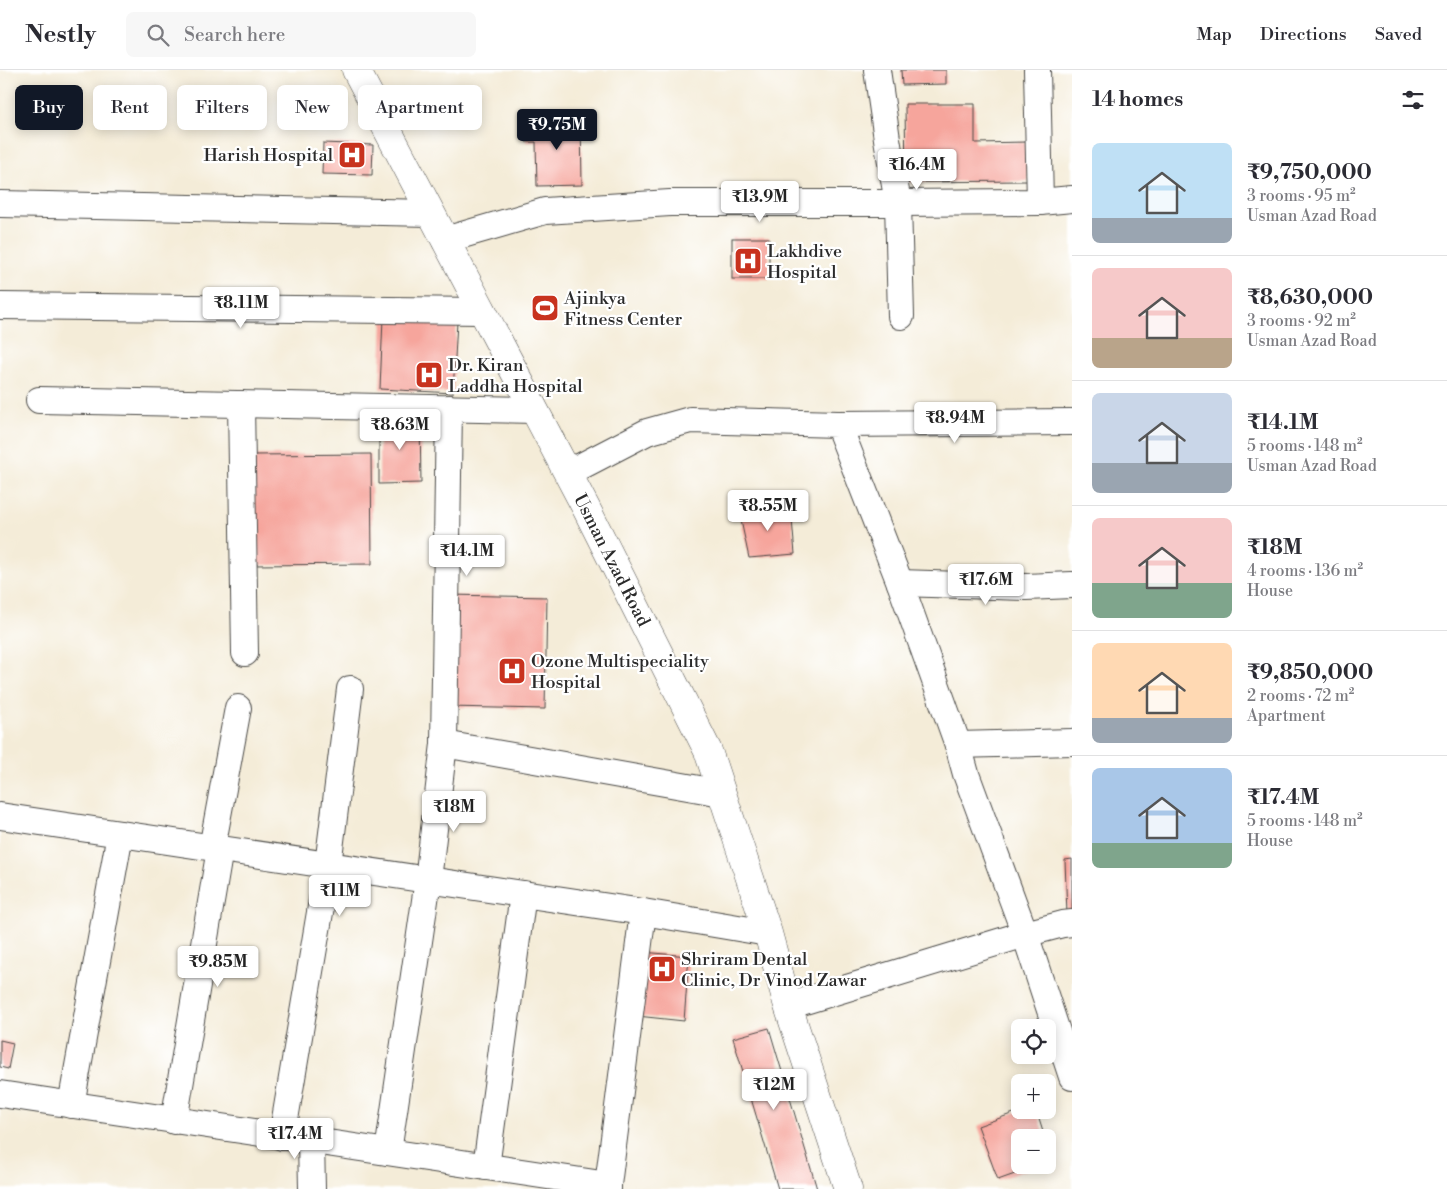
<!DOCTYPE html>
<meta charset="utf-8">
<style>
:root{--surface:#fff;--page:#f7f7f7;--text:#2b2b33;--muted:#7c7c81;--line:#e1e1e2;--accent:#111827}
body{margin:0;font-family:"Libre Bodoni",serif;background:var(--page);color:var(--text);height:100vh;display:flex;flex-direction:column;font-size:19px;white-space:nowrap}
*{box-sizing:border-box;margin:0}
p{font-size:16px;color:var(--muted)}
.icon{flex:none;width:28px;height:28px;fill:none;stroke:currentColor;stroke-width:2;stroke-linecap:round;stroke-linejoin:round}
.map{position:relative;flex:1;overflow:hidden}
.sheet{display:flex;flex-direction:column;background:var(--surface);width:375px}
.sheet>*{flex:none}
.top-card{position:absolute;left:15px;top:15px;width:475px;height:45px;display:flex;gap:10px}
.tools{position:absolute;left:1011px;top:949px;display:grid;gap:10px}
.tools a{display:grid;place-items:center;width:45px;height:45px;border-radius:8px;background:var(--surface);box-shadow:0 2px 12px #0003;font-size:25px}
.price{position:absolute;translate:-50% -42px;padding:0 11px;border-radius:5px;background:#fff;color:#222;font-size:16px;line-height:32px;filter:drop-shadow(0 1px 2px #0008)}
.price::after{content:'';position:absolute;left:50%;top:30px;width:15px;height:11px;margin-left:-8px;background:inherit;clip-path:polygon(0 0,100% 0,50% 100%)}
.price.selected{background:var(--accent);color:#fff}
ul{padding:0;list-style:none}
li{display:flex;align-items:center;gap:15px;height:125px;padding:0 20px}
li+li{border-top:1px solid var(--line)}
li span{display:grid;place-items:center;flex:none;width:140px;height:100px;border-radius:8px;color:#555}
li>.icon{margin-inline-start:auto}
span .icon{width:60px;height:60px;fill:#fffc;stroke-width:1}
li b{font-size:21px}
h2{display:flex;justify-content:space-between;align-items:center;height:60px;padding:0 20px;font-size:21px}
.pill{padding:0 18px;border-radius:8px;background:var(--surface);box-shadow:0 2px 12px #0003;font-size:18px;line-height:45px}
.pill.selected{background:var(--accent);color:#fff}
header{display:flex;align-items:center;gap:30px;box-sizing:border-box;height:70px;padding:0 25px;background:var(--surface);border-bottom:1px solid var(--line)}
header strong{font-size:24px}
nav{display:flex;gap:28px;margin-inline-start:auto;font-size:18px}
.search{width:350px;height:45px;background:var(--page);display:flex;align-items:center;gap:12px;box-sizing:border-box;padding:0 18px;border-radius:8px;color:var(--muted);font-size:19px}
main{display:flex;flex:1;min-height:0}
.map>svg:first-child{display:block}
.building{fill:#f6a59c}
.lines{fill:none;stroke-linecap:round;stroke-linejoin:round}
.street-casing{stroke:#494845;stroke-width:28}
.secondary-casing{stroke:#494845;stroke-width:29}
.street{stroke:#fff;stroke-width:26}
.secondary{stroke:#fff;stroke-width:28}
.labels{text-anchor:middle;stroke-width:4.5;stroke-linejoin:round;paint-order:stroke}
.poi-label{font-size:18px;fill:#2b2b2b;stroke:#fff;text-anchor:start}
.street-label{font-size:18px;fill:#2b2b2b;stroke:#fff}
</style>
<header>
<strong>Nestly</strong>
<div class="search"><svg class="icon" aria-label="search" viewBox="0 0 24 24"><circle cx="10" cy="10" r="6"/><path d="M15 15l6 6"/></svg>Search here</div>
<nav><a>Map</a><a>Directions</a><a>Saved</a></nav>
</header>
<main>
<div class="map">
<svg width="1072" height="1119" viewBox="0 0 1072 1119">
<rect width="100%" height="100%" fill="#fff"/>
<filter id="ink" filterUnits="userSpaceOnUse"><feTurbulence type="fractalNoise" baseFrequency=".02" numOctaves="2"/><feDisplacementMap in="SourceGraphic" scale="10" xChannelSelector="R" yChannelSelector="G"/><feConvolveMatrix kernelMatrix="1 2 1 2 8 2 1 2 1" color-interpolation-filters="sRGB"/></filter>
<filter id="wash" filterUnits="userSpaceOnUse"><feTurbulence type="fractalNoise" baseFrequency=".0096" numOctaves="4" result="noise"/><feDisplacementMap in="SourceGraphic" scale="20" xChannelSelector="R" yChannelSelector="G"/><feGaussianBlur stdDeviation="1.12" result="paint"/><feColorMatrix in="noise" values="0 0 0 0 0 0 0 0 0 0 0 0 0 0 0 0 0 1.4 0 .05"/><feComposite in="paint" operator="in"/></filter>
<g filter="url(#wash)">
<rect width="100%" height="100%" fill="#f4ecd8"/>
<g id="blocks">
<g class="building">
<polygon points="901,0 946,0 946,14 902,15"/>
<polygon points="905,34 975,34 975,73 1028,72 1028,111 906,112"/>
<polygon points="581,49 582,115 537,116 536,72 526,72 526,50"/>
<polygon points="323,73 373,75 372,105 322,104"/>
<rect x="732" y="168" width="37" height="41"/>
<polygon points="383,248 457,252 453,323 380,319"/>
<polygon points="379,349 420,349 421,413 379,414"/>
<polygon points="371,384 372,494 253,495 254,385"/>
<polygon points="791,438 795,484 749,488 739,441"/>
<polygon points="450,525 547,527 545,639 448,637"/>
<polygon points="1072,789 1072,845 1067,845 1065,790"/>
<polygon points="642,882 689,886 684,951 637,946"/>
<polygon points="769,958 817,1119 778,1119 733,968"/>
<polygon points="0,970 13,973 8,999 0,997"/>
<polygon points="1022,1040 1036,1040 1045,1068 1020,1068 1020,1095 1040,1095 998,1110 978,1056"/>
<polygon points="1048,1074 1053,1090 1048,1092"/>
</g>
</g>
</g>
<g filter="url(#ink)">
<use href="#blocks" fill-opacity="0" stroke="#494845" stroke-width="1"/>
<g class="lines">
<defs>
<g id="street">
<polyline points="877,0 887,69 898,133 901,246"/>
<polyline points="1037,0 1040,132"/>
<polyline points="0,134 431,143"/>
<polyline points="445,170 545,141 670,133 898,133 1040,132 1072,129"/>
<polyline points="0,236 483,241"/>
<polyline points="39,330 534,340"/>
<polyline points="241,334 245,583"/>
<polyline points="838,354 1072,352"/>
<polyline points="568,403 647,362 690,350 838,354 900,513 958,675 966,704 1025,864 1072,1007"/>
<polyline points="900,513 1026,517 1072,515"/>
<polyline points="444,674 449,338"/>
<polyline points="958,675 1072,672"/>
<polyline points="0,746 643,842"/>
<polyline points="212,778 238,638"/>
<polyline points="788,936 1025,864 1063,854 1072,853"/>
<polyline points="0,1024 608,1115 608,1119"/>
<polyline points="71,1035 120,764"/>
<polyline points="174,1051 220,779"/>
<polyline points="282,1067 328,795 350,619"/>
<polyline points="311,1071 312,1119"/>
<polyline points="388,1082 428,810 444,674 722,723"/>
<polyline points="486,1097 523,824"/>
<polyline points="608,1115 643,842 768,863"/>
</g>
<polyline id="secondary" points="356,0 586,438 708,681 768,863 788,936 848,1119"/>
</defs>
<use href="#street" class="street-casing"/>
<use href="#secondary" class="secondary-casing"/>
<use href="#street" class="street"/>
<use href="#secondary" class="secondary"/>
</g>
</g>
<defs>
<symbol id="hospital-square" viewBox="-11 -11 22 22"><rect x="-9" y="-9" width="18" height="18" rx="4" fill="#c8321e" stroke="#fff"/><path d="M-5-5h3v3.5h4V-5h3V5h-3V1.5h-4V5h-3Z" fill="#fff"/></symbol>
<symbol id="stadium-square" viewBox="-11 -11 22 22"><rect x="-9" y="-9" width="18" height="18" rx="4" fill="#c8321e" stroke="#fff"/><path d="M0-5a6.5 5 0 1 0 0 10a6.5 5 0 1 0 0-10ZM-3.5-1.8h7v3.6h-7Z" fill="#fff"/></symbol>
</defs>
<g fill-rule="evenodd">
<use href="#hospital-square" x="336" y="69" width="32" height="32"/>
<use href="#hospital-square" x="732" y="175" width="32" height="32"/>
<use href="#stadium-square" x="529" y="222" width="32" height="32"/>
<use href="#hospital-square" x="413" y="289" width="32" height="32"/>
<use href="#hospital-square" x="496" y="585" width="32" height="32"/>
<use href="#hospital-square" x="646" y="883" width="32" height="32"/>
</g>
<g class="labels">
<g class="poi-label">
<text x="333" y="91" text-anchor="end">Harish Hospital</text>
<text x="767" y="187">Lakhdive<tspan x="767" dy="21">Hospital</tspan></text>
<text x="564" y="234">Ajinkya<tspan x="564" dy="21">Fitness Center</tspan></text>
<text x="448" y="301">Dr. Kiran<tspan x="448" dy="21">Laddha Hospital</tspan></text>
<text x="531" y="597">Ozone Multispeciality<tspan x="531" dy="21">Hospital</tspan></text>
<text x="681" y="895">Shriram Dental<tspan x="681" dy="21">Clinic, Dr Vinod Zawar</tspan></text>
</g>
<g class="street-label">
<text transform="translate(612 490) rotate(63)" y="6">Usman Azad Road</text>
</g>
</g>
</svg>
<div class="tools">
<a><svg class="icon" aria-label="locate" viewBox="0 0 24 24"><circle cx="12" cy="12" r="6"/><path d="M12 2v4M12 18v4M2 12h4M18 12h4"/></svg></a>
<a>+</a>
<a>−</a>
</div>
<b class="price selected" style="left:557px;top:81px">₹9.75M</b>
<b class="price" style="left:917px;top:121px">₹16.4M</b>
<b class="price" style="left:760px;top:153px">₹13.9M</b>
<b class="price" style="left:241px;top:259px">₹8.11M</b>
<b class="price" style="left:955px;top:374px">₹8.94M</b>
<b class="price" style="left:400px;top:381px">₹8.63M</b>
<b class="price" style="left:768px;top:462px">₹8.55M</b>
<b class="price" style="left:467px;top:507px">₹14.1M</b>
<b class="price" style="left:986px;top:536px">₹17.6M</b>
<b class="price" style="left:454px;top:763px">₹18M</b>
<b class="price" style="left:340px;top:847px">₹11M</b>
<b class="price" style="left:218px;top:918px">₹9.85M</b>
<b class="price" style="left:774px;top:1041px">₹12M</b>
<b class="price" style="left:295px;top:1090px">₹17.4M</b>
<div class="top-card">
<a class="pill selected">Buy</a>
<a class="pill">Rent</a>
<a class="pill">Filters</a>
<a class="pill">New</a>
<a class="pill">Apartment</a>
</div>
</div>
<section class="sheet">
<h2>14 homes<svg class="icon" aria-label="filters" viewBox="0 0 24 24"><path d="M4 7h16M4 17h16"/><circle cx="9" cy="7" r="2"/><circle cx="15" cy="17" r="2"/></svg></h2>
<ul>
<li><span style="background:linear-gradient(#bfe0f5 75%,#9aa5b1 0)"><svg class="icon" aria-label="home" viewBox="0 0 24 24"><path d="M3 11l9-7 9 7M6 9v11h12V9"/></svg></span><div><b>₹9,750,000</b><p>3 rooms · 95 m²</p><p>Usman Azad Road</p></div></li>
<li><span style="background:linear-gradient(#f6c9c9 70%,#b9a48a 0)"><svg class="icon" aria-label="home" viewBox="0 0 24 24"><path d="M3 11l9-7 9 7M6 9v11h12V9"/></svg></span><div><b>₹8,630,000</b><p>3 rooms · 92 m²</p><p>Usman Azad Road</p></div></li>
<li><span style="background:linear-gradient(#c9d6e8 70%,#9aa5b1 0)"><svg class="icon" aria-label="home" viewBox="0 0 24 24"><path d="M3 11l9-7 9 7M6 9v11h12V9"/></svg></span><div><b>₹14.1M</b><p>5 rooms · 148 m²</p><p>Usman Azad Road</p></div></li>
<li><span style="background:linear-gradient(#f6c9c9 65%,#7fa58c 0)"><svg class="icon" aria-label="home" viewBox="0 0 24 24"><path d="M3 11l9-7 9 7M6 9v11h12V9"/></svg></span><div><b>₹18M</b><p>4 rooms · 136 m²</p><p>House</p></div></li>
<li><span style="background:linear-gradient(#ffd9b3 75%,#9aa5b1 0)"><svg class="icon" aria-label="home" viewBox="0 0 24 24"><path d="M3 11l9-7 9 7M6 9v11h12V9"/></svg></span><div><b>₹9,850,000</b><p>2 rooms · 72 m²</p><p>Apartment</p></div></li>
<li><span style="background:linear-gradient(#a9c7e8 75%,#7fa58c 0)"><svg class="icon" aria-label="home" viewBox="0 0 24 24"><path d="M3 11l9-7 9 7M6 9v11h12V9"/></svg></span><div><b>₹17.4M</b><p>5 rooms · 148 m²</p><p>House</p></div></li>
</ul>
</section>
</main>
